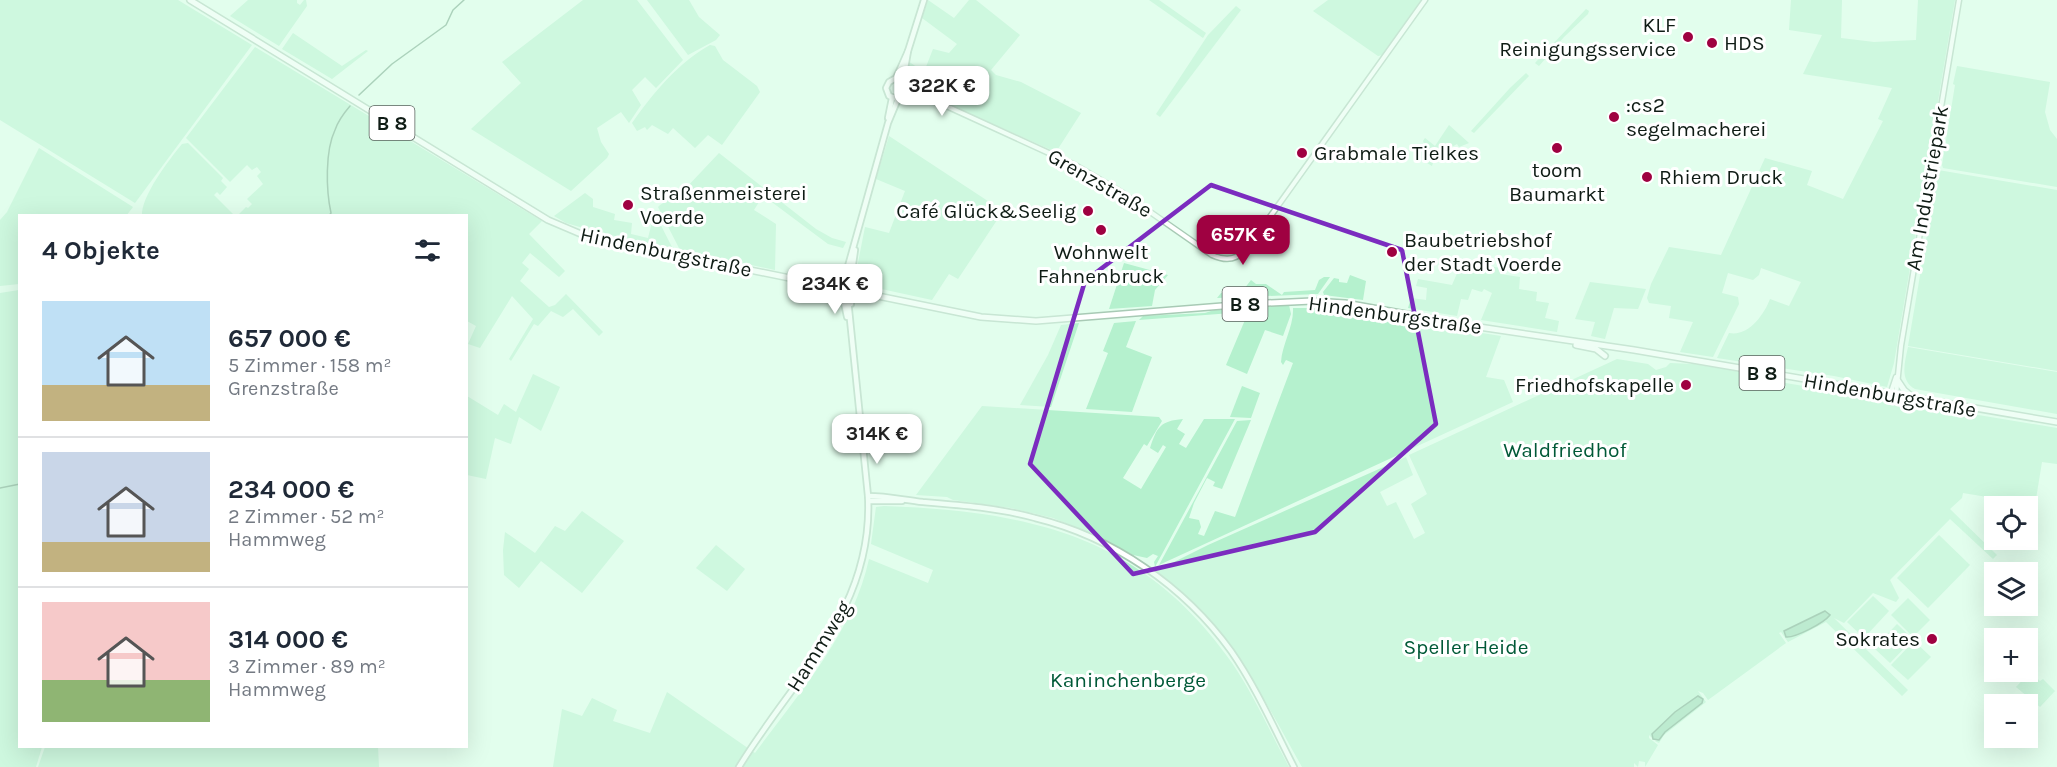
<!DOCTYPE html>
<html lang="de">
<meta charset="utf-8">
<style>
:root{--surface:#fff;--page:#f6f6f7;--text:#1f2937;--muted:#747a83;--line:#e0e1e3;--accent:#9f0141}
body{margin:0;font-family:Karla,sans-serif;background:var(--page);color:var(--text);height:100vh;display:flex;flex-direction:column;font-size:22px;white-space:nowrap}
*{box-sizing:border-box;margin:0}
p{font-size:20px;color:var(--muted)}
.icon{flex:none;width:33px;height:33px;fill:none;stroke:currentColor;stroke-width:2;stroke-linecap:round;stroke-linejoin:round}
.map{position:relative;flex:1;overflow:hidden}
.drawer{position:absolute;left:18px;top:214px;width:450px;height:534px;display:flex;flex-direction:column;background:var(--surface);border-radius:0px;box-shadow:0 6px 24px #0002}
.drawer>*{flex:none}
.controls{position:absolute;left:1984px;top:496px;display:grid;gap:12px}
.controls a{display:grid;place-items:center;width:54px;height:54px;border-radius:0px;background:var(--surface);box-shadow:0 6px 24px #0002;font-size:30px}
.price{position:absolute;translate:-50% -51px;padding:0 14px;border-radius:12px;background:#fff;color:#222;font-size:20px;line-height:39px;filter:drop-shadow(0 2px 3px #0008)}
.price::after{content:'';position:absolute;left:50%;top:36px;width:18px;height:14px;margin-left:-9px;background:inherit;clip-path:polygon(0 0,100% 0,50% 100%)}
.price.on{background:var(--accent);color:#fff}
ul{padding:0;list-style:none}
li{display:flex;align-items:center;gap:18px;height:150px;padding:0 24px}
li+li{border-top:2px solid var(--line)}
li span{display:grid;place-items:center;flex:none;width:168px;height:120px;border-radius:0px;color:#555}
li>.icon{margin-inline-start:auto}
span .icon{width:72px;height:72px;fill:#fffc;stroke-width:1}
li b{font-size:26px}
h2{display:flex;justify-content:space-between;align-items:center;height:72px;padding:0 24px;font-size:26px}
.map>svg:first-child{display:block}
.green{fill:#b5f1ce}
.water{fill:#90d4ad;stroke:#699d7f;stroke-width:1.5}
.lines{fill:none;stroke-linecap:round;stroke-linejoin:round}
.stream{stroke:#699d7f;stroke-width:1.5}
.tertiary-casing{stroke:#a8cab5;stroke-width:7}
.secondary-casing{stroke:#a8cab5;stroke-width:8}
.primary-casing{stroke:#a8cab5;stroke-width:8}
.tertiary{stroke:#fff;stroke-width:4}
.secondary{stroke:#fff;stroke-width:4.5}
.primary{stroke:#fff;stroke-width:5}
.marked{fill:none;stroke:#7b2cbf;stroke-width:4.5;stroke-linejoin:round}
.poi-dot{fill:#9f0141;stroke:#fff;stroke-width:2}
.labels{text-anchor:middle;stroke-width:6;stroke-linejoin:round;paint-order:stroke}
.shield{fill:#fff;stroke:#57605b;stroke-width:1.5}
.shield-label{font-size:20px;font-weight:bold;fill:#0f1c15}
.poi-label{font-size:21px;fill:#0f1c15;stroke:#fff;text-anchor:start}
.street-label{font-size:21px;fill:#0f1c15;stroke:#fff}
.park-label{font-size:21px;fill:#005937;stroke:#fff}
</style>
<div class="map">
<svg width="2057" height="767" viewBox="0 0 2057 767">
<rect width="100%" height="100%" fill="#e2feed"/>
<g class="green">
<polygon points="0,0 178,0 252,45 135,203 0,120"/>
<polygon points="248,0 297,0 297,3 300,5 304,0 306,0 307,6 279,46 230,16"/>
<polygon points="583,0 637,0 683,60 656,88 645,77 632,90 641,105 629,123 621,112 597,128 601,142 609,154 607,158 571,191 471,129 521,83 502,62"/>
<polygon points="647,0 689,0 699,17 720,35 716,40 688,55"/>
<polygon points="928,0 954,18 969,0 976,0 1020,35 991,70 996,75 1021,82 1081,113 1056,152 914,89 905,75 908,61 924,72 933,49 949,53 957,44 922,18"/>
<polygon points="1149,0 1159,0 1206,33 1203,38"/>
<polygon points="1328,0 1422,0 1383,55 1378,56 1313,11"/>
<path d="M1791,0h51l-1,38 33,4 42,-2 2,-40h37l-61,363 -7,24 -53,-11 -117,-18 12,-25c19,4 35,-18 41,-34l19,7 12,-24 -40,-14 -2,7 -6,5 -25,-7 -6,20 16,4 1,7 -26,53 -33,-5 13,-30 -24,-4 2,-12 -22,-3 -2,-5 4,-14 18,-37 52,8 44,-97 47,13 -5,14 36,14 40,-78 -5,-2 14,-31 -89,-14 19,-39 -33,-5z"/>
<polygon points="1236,6 1241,10 1160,117 1156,114 1208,35"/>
<polygon points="1586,9 1589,11 1588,14 1564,37 1539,66 1535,63"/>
<polygon points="293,33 342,66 366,50 368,51 332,79 282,49"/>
<path d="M710,45l5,1 8,14 34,26 3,6 -38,53 -14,-10 -13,13 -22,-20 -5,6 -16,-9 -5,5 -2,-3 -8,4 -5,-8c21,-30 46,-60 78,-78z"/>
<polygon points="255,47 542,221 529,234 565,271 559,277 530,253 522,263 529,269 520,281 549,307 555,305 566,294 603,332 599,336 573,309 563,317 551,311 538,326 534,324 511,361 509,359 533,319 512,296 480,348 468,344 476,326 467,321 466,216 237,216 246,207 248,208 252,204 247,199 263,184 257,176 261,172 257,167 252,170 247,165 230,182 186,138"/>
<polygon points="1957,66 2050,82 2045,112 2050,130 2057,139 2057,187 1943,168 1942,165 1955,85 1953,84"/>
<polygon points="1526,73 1529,76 1474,133 1471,131 1510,88"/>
<polygon points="1449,125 1469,143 1459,147 1457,144 1435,156 1432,166 1427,163 1428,154 1423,141 1425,138 1435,146"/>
<polygon points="889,136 1003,211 958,279 949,274 932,300 854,283 865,227 889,233 905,191 876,179"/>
<path d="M188,143l35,35 -2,3 6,6 -7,8 -3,-3 -3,3 21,21h-93c-1,-20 27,-56 40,-72z"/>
<polygon points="39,148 133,207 126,216 20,216 19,284 0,286 0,220 7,212"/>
<polygon points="719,153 816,229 832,238 846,242 843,248 828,244 765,197 759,202 754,210 776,224 775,270 680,250 658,207 660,205 685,189"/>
<polygon points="1938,170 2057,190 2057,371 1908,346"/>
<polygon points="585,193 593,199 593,207 615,214 614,220 632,223 631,234 648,238 651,226 650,212 654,212 673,249 597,232 566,223 554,216"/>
<polygon points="1462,262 1501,268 1500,274 1520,277 1519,289 1537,292 1536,301 1549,303 1545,318 1559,321 1557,332 1481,320 1492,293 1484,289 1482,292 1472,289 1468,300 1461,299 1457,316 1408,308 1411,298 1426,300 1427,288 1416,286 1418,279 1452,285"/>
<polygon points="1124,263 1168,275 1155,290 1152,306 1109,309"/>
<polygon points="1350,275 1366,281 1363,300 1324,295 1323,292 1334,278 1339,279 1339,282 1347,283"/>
<polygon points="1324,277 1330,277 1318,294 1217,298 1221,293 1233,294 1242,288 1244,289 1251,280 1256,284 1266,284 1282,295 1284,292 1315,290 1319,280"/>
<polygon points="1590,282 1646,289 1638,309 1614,308 1605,339 1591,336 1595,322 1575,319"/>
<polygon points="19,290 20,747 42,747 36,767 0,767 0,293"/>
<polygon points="1284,304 1289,305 1291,314 1283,336 1265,330 1247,374 1226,365 1250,308"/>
<polygon points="1242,308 1245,312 1139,320 1143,316 1205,313 1217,309"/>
<path d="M1293,308h27l181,28 -15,41 18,3 9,22 -354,163 78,-144 14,-1 -29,69 -9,-3 2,-4 -8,-4 -13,25 -5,15 10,2 2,7 -3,7 6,2 11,-25 20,6 58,-154 -7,-3 -3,5 -2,-3c1,-18 13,-36 12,-54z"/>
<polygon points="1136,321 1126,347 1152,357 1132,412 1086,409 1108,353 1103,351 1114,323"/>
<polygon points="1079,323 1051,407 1020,405 1048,355 1061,325"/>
<path d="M1908,347l149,25v42l-142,-25c-16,-9 -10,-27 -7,-42z"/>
<path d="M1617,359l31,5 8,6 10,-3 4,-4 24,1 48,8 2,4 313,52v36l-15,-2 -7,43 -72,-12 -1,5 -12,11 47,46 -4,4 -43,-40 -60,61 9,18 -3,4 -23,-9 -29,30 -10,-5 74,72 -6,6 -76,-74 -38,20 -7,-10 -2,1 7,10 -78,57 -5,-7 -5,-2 8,11 -42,33 -5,8 -4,-2 5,-2 5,-7 37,-29 -4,-6 -23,15 -23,22 1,5 -4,-4v3l9,7 -13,22v-5l-6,-1 -1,6 -4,-4v4h-332c-42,-75 -75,-143 -146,-196l52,-26 198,-88 7,18 -33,17 7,14 9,-4 18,37 11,-6 -14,-29 16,-10 -18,-39z"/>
<polygon points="533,374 560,387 541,431 519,417 511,444 495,438 486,479 467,475 467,396 498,415 504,404 516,412"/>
<polygon points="1242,386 1260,393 1251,418 1230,417"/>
<path d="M982,406l177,11 3,4 -15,25 -3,-2 -21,34 18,11 25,-42 -3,-2 -5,8 -8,-5c7,-21 10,-27 33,-29l-6,10 8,5 -6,10 7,4 18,-29h31l-80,148 -1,-5 4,-6 -5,-2 -6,4 -14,-3 -38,-20 -42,-17 -42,-10 -58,-8 -6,-3 -31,-2z"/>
<path d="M884,506c146,5 259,30 348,157 22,32 38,69 57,104h-736l9,-58 20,7 10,-18 25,12 -4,11 37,12 17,-41 88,61c44,-60 98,-120 114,-194l59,24 5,-13 -62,-26 5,-37z"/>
<polygon points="582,511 624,541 582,593 541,561 519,588 504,575 503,550 505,532 535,553 555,526 565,531"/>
<polygon points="1939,535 1970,565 1928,608 1897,578"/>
<polygon points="716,545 745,569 727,591 696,568"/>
<polygon points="1873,596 1889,611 1864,638 1847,622"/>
<polygon points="1908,598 1930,620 1913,637 1891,615"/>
<polygon points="1897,624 1913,639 1890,663 1874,648"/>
<polygon points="1914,641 1931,657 1908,680 1891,665"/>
<polygon points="2030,672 2040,681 2043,679 2055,691 2040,707 2016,687"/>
<polygon points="45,747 378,747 379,767 38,767"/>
</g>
<g class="water">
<path d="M1825,611l5,4c-6,8 -35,23 -44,22l-2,-6z"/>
<polygon points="1698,696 1703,699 1702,703 1665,732 1659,740 1653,739 1652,734 1675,712"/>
</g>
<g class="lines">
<g class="stream">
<polyline points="359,95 392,64 446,25 453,10 464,0"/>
<path d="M329,216l2,-3c-5,-23 -6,-62 4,-83 3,-9 9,-17 15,-24"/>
<polyline points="0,488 20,484"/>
</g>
<defs>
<g id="tertiary">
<path d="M907,88l168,77 48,28 89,62c24,11 31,-3 45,-20l168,-235"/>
<polyline points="905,95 922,97"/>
<polyline points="1890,395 1896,377"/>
<polyline points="1896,395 1901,346 1959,0"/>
</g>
<g id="secondary">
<polyline points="896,78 905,82 907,88 905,95 898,99 889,96 886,88 889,82 896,78 908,51"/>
<polyline points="903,80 908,51 924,0"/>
<polyline points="888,118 892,98"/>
<polyline points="851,304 850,285 855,250"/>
<polyline points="847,317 843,298 843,284 888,123 898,99"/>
<path d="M868,496c19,0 36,4 55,6 37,3 76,6 112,16 78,19 149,68 196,133 25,36 43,77 63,116"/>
<polyline points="869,501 902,501"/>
<path d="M739,767c54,-89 135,-157 129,-271l-21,-206"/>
</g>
<g id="primary">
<polyline points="190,0 548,220 588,237 981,317 1036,321 1247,304 1312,301 1345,303 1479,327 1634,350 2057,422"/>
<polyline points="1576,345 1596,349 1605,356"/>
<polyline points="1898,381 1904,390 1915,399"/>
</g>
</defs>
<use href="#tertiary" class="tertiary-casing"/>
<use href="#secondary" class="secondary-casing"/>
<use href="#primary" class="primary-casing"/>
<use href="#tertiary" class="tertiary"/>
<use href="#secondary" class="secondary"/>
<use href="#primary" class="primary"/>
</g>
<path d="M0 0H2057V767H0ZM1211,185l191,65 34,174 -121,108 -182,42 -103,-110 55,-183z" fill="#e2feed" fill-opacity=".55" fill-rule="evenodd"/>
<path class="marked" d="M1211,185l191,65 34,174 -121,108 -182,42 -103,-110 55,-183z"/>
<g class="poi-dot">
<circle cx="1688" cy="37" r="6"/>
<circle cx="1712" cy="43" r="6"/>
<circle cx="1614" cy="117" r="6"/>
<circle cx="1557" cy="148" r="6"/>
<circle cx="1302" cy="153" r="6"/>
<circle cx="1647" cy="177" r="6"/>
<circle cx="628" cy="205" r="6"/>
<circle cx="1088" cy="211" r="6"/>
<circle cx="1101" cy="230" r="6"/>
<circle cx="1392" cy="252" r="6"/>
<circle cx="1686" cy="385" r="6"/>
<circle cx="1932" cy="639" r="6"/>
</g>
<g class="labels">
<g class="shield">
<rect x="369.5" y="106" width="45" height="34" rx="4.5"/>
<rect x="1222.5" y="287" width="45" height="34" rx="4.5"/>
<rect x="1739.5" y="356" width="45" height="34" rx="4.5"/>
</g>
<g class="shield-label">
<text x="392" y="130">B 8</text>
<text x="1245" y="311">B 8</text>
<text x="1762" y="380">B 8</text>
</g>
<g class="poi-label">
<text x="1676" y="32" text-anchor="end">KLF<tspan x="1676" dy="24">Reinigungsservice</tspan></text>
<text x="1724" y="50">HDS</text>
<text x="1626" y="112">:cs2<tspan x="1626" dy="24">segelmacherei</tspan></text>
<text x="1314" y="160">Grabmale Tielkes</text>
<text x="1557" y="177" text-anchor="middle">toom<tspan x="1557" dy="24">Baumarkt</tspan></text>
<text x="1659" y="184">Rhiem Druck</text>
<text x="640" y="200">Straßenmeisterei<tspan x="640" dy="24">Voerde</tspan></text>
<text x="1076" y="218" text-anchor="end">Café Glück&amp;Seelig</text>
<text x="1404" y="247">Baubetriebshof<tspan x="1404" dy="24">der Stadt Voerde</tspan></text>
<text x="1101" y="259" text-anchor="middle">Wohnwelt<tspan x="1101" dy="24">Fahnenbruck</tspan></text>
<text x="1674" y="392" text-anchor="end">Friedhofskapelle</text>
<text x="1920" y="646" text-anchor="end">Sokrates</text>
</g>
<g class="street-label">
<text transform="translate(1100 183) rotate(30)" y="7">Grenzstraße</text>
<text transform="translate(1927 188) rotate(-80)" y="7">Am Industriepark</text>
<text transform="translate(666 252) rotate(12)" y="7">Hindenburgstraße</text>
<text transform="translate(1395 315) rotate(8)" y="7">Hindenburgstraße</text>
<text transform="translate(1890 395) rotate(10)" y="7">Hindenburgstraße</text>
<text transform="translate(819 646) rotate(-58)" y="7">Hammweg</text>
</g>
<g class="park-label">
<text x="1565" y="457">Waldfriedhof</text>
<text x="1466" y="654">Speller Heide</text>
<text x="1128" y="687">Kaninchenberge</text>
</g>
</g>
</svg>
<div class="controls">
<a><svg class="icon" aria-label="locate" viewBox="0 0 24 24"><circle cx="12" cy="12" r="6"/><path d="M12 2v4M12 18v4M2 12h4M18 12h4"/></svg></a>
<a><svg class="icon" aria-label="layers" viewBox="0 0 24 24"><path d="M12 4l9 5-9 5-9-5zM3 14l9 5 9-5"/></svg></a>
<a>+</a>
<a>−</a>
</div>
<b class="price" style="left:942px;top:117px">322K €</b>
<b class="price on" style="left:1243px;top:266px">657K €</b>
<b class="price" style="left:835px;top:315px">234K €</b>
<b class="price" style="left:877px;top:465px">314K €</b>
<section class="drawer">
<h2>4 Objekte<svg class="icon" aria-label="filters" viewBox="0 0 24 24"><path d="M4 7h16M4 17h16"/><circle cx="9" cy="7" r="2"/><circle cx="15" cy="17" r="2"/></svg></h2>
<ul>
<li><span style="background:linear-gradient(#bfe0f5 70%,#c2b280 0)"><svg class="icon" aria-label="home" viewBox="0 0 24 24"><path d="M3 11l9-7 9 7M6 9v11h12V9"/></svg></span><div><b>657 000 €</b><p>5 Zimmer · 158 m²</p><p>Grenzstraße</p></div></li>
<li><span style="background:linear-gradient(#c9d6e8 75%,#c2b280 0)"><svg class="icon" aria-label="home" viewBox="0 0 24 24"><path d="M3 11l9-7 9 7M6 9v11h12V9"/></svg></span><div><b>234 000 €</b><p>2 Zimmer · 52 m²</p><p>Hammweg</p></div></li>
<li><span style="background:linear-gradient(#f6c9c9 65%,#8fb573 0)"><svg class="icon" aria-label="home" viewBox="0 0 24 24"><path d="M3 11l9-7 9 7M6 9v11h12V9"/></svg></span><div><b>314 000 €</b><p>3 Zimmer · 89 m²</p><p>Hammweg</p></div></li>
</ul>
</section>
</div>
